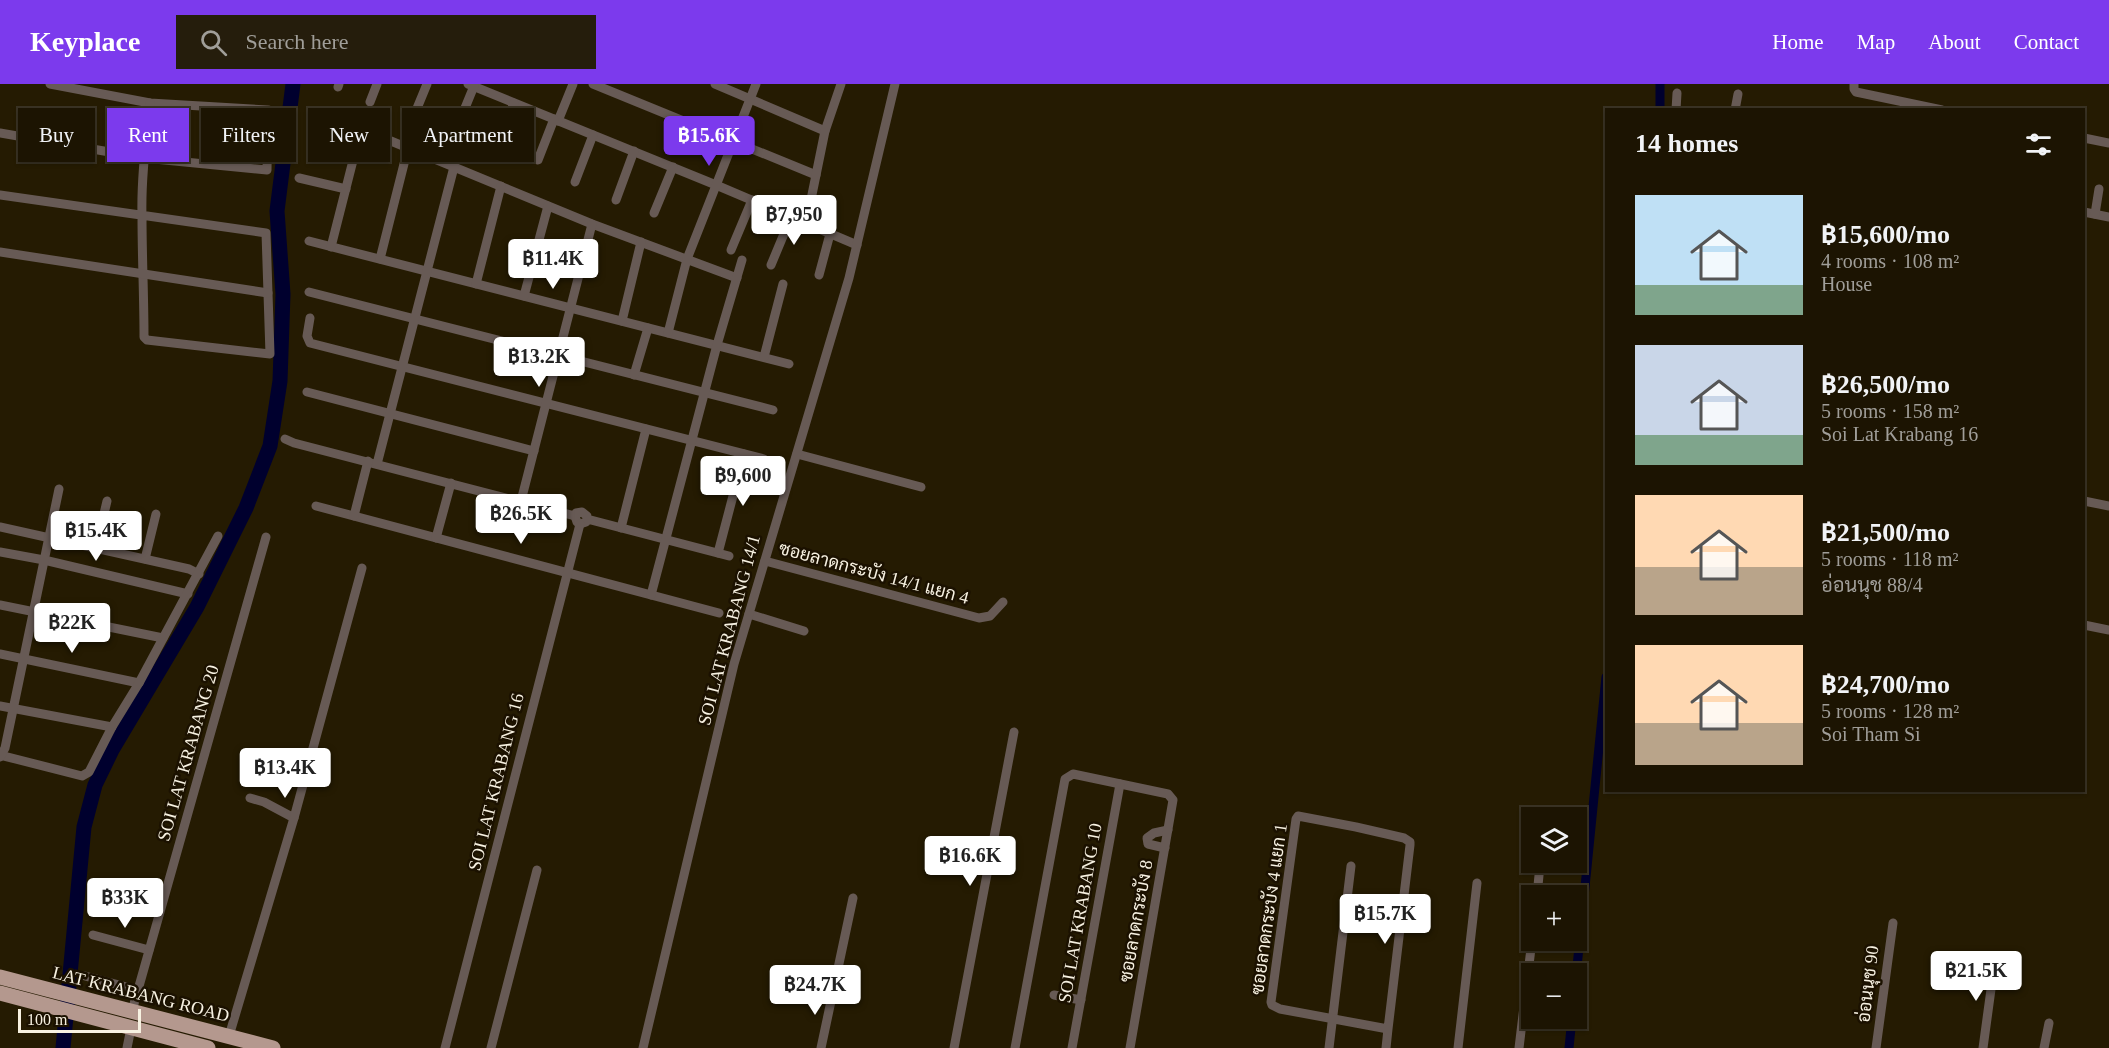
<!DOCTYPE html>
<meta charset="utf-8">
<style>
:root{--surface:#1c1402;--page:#251d0c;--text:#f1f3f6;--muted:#a09e99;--line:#3a3324;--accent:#7c3aed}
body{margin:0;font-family:"Times New Roman",Sarabun,serif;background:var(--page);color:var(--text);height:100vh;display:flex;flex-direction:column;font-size:22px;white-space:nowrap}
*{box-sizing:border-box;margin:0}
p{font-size:20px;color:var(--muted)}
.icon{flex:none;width:33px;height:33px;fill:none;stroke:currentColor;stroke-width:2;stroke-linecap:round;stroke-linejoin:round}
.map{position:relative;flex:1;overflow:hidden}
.panel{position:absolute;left:1605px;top:24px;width:480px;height:684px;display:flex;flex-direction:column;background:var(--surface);border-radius:0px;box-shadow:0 2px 4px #0004,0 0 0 2px var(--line)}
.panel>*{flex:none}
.banner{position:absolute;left:18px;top:24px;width:570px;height:54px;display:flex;gap:12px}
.tools{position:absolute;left:1521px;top:723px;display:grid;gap:12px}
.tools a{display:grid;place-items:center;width:66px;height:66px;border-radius:0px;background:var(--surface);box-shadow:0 2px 4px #0004,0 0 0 2px var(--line);font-size:30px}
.scale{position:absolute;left:18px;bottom:15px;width:123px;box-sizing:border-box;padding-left:6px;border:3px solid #f7f1e1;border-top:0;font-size:16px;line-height:21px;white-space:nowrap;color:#f7f1e1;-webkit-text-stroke:4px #1b1100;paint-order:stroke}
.price{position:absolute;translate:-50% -51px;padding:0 14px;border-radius:6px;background:#fff;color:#222;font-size:20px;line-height:39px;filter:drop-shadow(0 2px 3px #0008)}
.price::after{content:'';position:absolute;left:50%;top:36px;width:18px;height:14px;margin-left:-9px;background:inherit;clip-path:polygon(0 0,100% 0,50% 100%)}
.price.selected{background:var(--accent);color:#fff}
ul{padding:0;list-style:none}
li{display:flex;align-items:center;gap:18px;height:150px;padding:0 30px}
li span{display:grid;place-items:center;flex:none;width:168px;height:120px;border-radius:0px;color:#555}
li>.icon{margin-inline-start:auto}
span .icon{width:72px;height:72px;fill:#fffc;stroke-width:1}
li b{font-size:26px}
h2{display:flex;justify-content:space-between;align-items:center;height:72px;padding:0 30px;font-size:26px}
.chip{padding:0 21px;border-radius:0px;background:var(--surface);box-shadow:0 2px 4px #0004,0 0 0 2px var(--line);font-size:21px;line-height:54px}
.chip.selected{background:var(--accent);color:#fff}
header{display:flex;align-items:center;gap:36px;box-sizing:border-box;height:84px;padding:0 30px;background:var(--accent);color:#fff}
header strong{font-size:28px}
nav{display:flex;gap:33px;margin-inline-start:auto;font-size:21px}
.search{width:420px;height:54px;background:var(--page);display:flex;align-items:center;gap:15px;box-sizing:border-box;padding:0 21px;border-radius:0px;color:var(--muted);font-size:22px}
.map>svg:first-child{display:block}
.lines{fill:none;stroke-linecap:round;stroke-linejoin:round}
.canal{stroke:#00002e;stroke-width:9}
.river{stroke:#00002e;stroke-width:15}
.street{stroke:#675a55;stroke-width:9}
.primary{stroke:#b4988e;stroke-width:15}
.labels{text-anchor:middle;stroke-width:5;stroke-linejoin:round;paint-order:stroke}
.street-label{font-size:18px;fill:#f7f1e1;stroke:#1b1100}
</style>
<header>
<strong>Keyplace</strong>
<div class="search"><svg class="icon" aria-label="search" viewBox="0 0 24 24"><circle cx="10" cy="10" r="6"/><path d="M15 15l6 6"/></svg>Search here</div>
<nav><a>Home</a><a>Map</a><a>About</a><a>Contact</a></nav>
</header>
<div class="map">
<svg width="2109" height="964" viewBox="0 0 2109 964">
<rect width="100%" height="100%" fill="#251b02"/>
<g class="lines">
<g class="canal">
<polyline points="1660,26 1660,0"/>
<polyline points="1576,893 1606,593"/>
<polyline points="1569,964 1572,934"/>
</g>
<polyline class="river" points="63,964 84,743 95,701 112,666 197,523 246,424 270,362 280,297 283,210 277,127 293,0"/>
<g class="street">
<polyline points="468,0 716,101 857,161"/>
<polyline points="593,0 816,91"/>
<polyline points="715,0 825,47"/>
<polyline points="1854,0 1854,5 1856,8 1942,26"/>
<polyline points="338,3 339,0"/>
<polyline points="370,18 377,0"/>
<polyline points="1676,26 1677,9"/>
<polyline points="1735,26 1738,10"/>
<polyline points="323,29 592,140 737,194"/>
<polyline points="413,34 427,0"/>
<polyline points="558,37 573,0"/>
<polyline points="456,46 474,2"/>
<polyline points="0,49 144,74 267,86 268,26 150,19 50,0"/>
<polyline points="2084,54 2109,59"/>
<polyline points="494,64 514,19"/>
<polyline points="538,76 554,35"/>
<polyline points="299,94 346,105"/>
<polyline points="575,98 593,51"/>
<path d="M0,111l266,38 4,121 -123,-14 -3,-3c0,-40 -2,-80 -2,-120 -1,-38 4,-76 8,-114"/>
<polyline points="616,116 634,67"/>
<polyline points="2084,128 2109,133"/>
<polyline points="654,129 673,83"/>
<polyline points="2095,130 2099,105"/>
<polyline points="806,140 825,47 841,0"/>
<polyline points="309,157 789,280"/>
<polyline points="331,163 361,45"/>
<polyline points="731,166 752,116"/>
<polyline points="0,168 268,209"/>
<polyline points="380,175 408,64"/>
<polyline points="771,181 791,133"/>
<polyline points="819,191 830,150"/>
<polyline points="476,200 501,102"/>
<polyline points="309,208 773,326"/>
<polyline points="524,212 548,122"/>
<polyline points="310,234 307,252 310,259 764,375"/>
<polyline points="622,237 641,158"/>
<polyline points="668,249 687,175 756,0"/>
<polyline points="764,273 783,200"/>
<polyline points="634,291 648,244"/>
<polyline points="307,308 534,367"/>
<polyline points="285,355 294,359 575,432"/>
<polyline points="797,370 921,403"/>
<polyline points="377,380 454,83"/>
<polyline points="521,417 592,140"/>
<polyline points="2084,417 2109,422"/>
<polyline points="316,422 719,529"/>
<polyline points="354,432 368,377"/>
<polyline points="587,435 586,438 580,440 577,438 575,432 576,429 582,428 587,432 587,435 729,472"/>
<polyline points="0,443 189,485 199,490"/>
<polyline points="621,444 646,345"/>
<polyline points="436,454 451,399"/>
<polyline points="96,464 107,417"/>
<polyline points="0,468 44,476 188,510"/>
<polyline points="718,469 744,370"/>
<polyline points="145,475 156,430"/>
<polyline points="765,477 979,534 990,532 1003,518"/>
<polyline points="651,511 717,261 742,176"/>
<polyline points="0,521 163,554"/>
<polyline points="749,530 804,547"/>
<polyline points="2084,541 2109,546"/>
<polyline points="0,570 139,599"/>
<polyline points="0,622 112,643"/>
<polyline points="0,671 82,692 89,688 112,643 139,599 218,452"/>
<polyline points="0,673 5,664 59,405"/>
<polyline points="250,714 264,718 294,734"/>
<polyline points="1165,764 1148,760 1147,754 1154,749 1168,746"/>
<polyline points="1537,812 1540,781"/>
<polyline points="93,851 149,866"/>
<polyline points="85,892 138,906"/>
<polyline points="1054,911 1081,916"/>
<polyline points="132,927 266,453"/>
<polyline points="229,952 294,734 362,484"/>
<polyline points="127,964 131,944"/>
<polyline points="445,964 580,440"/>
<polyline points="491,964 537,786"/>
<polyline points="643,964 734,580 849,194 895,0"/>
<polyline points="821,964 853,814"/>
<polyline points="954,964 1014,648"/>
<polyline points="1015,964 1065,695 1073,690 1168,710 1173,716 1130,964"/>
<polyline points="1072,964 1120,700"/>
<polyline points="1329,964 1351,782"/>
<polyline points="1386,964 1388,945 1410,761 1410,758 1404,754 1356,743 1298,732 1296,735 1271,918 1272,921 1280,925 1388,945"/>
<polyline points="1458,964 1477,799"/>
<polyline points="1519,964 1532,856"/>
<polyline points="1876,964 1893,839"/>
<polyline points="1983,964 1995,876"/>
<polyline points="2044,964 2049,939"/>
</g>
<g class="primary">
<polyline points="0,893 273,964"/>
<polyline points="0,909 208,964"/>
</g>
</g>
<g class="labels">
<g class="street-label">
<text transform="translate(874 489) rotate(15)" y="6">ซอยลาดกระบัง 14/1 แยก 4</text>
<text transform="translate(729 546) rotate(-75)" y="6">SOI LAT KRABANG 14/1</text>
<text transform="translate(188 669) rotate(-74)" y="6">SOI LAT KRABANG 20</text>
<text transform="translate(496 698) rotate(-76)" y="6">SOI LAT KRABANG 16</text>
<text transform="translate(1269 825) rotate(-82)" y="6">ซอยลาดกระบัง 4 แยก 1</text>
<text transform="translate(1080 829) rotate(-80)" y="6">SOI LAT KRABANG 10</text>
<text transform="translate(1136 837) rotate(-80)" y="6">ซอยลาดกระบัง 8</text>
<text transform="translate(1868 900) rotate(-83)" y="6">อ่อนนุช 90</text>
<text transform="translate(141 910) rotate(14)" y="6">LAT KRABANG ROAD</text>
</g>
</g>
</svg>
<div class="tools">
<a><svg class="icon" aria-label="layers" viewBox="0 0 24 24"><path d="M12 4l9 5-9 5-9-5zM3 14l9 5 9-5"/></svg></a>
<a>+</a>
<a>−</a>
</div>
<div class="scale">100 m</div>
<b class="price selected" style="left:709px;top:83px">฿15.6K</b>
<b class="price" style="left:794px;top:162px">฿7,950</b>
<b class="price" style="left:553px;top:206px">฿11.4K</b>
<b class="price" style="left:539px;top:304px">฿13.2K</b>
<b class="price" style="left:743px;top:423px">฿9,600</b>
<b class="price" style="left:521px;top:461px">฿26.5K</b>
<b class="price" style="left:96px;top:478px">฿15.4K</b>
<b class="price" style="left:72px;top:570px">฿22K</b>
<b class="price" style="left:285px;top:715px">฿13.4K</b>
<b class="price" style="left:970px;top:803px">฿16.6K</b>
<b class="price" style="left:125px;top:845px">฿33K</b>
<b class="price" style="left:1385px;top:861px">฿15.7K</b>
<b class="price" style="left:1976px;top:918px">฿21.5K</b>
<b class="price" style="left:815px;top:932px">฿24.7K</b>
<div class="banner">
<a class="chip">Buy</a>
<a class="chip selected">Rent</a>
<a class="chip">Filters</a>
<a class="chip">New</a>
<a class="chip">Apartment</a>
</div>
<section class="panel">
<h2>14 homes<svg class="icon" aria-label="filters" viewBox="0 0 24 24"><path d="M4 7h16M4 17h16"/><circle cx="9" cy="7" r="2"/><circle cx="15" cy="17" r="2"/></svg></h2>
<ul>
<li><span style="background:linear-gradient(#bfe0f5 75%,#7fa58c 0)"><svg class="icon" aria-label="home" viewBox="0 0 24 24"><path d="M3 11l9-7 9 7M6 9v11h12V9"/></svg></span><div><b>฿15,600/mo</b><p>4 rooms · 108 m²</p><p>House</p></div></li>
<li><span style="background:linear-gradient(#c9d6e8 75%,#7fa58c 0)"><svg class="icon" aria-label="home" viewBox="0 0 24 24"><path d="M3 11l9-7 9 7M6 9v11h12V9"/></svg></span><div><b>฿26,500/mo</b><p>5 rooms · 158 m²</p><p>Soi Lat Krabang 16</p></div></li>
<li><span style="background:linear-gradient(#ffd9b3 60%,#b9a48a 0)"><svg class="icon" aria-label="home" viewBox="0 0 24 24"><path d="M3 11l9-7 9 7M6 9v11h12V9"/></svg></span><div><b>฿21,500/mo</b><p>5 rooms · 118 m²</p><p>อ่อนนุช 88/4</p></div></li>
<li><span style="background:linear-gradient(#ffd9b3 65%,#b9a48a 0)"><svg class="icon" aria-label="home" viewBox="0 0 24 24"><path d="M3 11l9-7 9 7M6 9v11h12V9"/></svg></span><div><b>฿24,700/mo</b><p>5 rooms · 128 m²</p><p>Soi Tham Si</p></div></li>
</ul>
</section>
</div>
